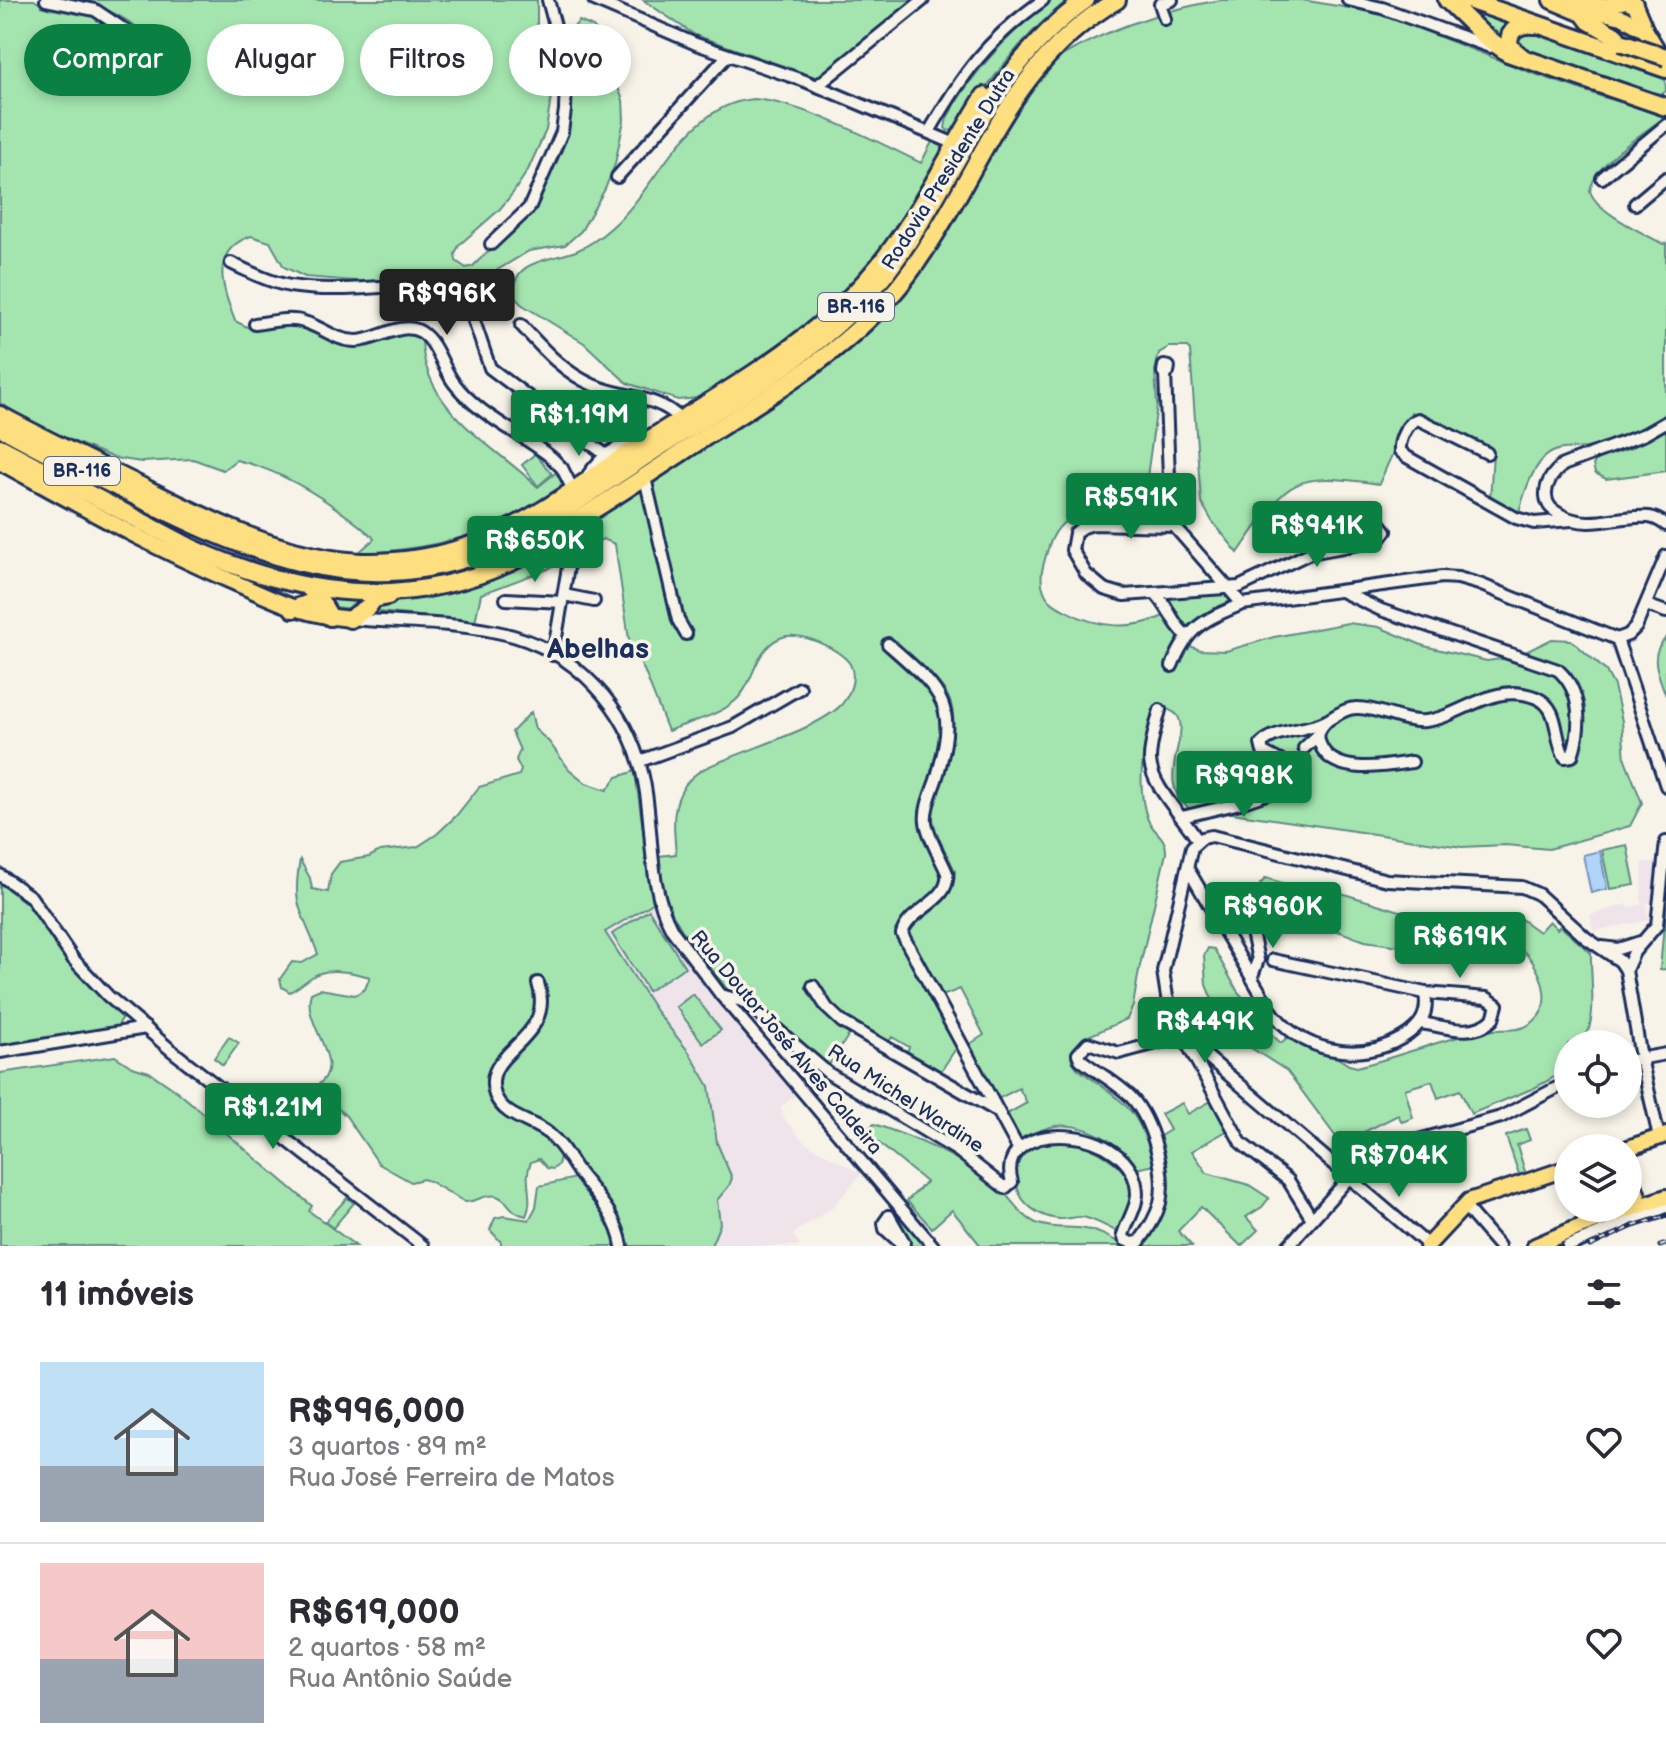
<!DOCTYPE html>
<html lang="pt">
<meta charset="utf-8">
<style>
:root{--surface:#fff;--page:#f2f2f3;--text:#2b2b33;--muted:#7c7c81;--line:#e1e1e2;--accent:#0b8043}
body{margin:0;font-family:"Balsamiq Sans",sans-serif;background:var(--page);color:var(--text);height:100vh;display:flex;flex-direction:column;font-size:30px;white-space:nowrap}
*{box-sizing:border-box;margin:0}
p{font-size:26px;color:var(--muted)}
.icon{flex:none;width:44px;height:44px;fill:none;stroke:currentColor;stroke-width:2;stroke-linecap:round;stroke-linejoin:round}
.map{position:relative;height:1246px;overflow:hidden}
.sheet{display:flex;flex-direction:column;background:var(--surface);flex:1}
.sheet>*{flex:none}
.hud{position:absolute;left:24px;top:24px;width:800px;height:72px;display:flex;gap:16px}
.controls{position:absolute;left:1554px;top:1030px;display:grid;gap:16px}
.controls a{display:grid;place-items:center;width:88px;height:88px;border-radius:50%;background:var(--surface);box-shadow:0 4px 12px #0003;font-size:40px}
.price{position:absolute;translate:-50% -68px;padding:0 18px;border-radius:8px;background:var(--accent);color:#fff;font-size:26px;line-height:52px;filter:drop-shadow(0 2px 4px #0008)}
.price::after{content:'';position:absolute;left:50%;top:48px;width:24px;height:18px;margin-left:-12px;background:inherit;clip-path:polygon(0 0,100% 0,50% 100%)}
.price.on{background:#222;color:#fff}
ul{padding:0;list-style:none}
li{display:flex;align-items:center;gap:24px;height:200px;padding:0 40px}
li+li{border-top:2px solid var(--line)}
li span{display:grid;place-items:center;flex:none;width:224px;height:160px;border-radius:0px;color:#555}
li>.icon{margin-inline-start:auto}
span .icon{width:96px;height:96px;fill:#fffc;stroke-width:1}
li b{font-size:34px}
h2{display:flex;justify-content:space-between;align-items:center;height:96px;padding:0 40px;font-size:34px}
.chip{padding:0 28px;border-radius:36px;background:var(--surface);box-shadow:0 4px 12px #0003;font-size:28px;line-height:72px}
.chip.on{background:var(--accent);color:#fff}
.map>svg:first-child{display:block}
.built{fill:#efe4ea}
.green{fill:#a4e5af;stroke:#608a86;stroke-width:2}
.water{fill:#b0d5f9;stroke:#7493bb;stroke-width:2}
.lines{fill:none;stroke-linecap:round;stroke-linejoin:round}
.minor-casing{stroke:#1b2f5e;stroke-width:16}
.major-casing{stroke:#1b2f5e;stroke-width:20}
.highway-casing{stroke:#1b2f5e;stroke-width:22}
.minor{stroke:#f7f3e8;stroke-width:10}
.major{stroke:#fedf80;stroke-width:14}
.highway{stroke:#fedf80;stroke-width:16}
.rail-casing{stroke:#1b2f5e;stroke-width:5}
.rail{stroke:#f7f3e8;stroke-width:2;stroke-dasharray:6;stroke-linecap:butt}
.highway-bridge-casing{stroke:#1b2f5e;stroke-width:22;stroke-linecap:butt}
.highway-bridge{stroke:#fedf80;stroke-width:16}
.labels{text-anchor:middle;stroke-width:7;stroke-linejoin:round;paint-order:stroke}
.shield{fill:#f7f3e8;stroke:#5d6a87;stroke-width:2}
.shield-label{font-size:18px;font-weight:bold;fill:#1b2f5e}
.street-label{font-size:20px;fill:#1b2f5e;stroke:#f7f3e8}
.district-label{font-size:28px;font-weight:bold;fill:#1b2f5e;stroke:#f7f3e8}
</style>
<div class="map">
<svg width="1666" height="1246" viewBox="0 0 1666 1246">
<rect width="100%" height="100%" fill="#f7f3e8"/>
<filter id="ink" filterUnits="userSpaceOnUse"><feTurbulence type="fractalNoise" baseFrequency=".0125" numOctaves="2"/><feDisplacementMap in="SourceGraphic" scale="16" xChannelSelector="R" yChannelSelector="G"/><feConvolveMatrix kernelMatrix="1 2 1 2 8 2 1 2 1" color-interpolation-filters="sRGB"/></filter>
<g filter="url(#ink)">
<g class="built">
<polygon points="1643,862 1659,862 1657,902 1646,903 1649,920 1593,931 1590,915 1627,904 1628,907 1644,904 1641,902"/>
<polygon points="653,903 673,943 795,1095 780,1108 783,1112 781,1115 803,1141 861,1174 833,1207 793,1234 800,1246 711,1246 720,1224 717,1200 724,1193 728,1167 717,1143 709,1086 689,1052 656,1011 605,932"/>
</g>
<g class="green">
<path d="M0,0h34l13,8 47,9 20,10 27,20 8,-10c-24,-21 -46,-31 -77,-37h465v39l14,59 -5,32 -18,40 -15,23 -14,17 -40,35 -4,9 1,7 10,7 7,-2 25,-24 39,-40 11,-22 18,-49 4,-23 -4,-72 13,-15 14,6 11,12 6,29 13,32 1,20 -9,44 -10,25 -24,42 -16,14 -36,6 -45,27 -28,7 -30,-5 -71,1 -50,-4 -21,-10 -14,-25 -19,-6c-43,15 -28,53 -16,85l16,8 42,-4 57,21 22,-3 30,-12 9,-1 11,9c1,71 70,105 116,148l20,-16 9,18c-20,11 -39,23 -60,32 -47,22 -99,29 -150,33l17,-15 -2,-3c-38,-32 -87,-65 -136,-76l-13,10 -30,-11 -51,3 -28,-4 -69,-28 -45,-27z"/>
<polygon points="643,0 916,0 818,78 695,35"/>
<path d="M1052,0h16c-50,39 -75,78 -111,129l-9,2 -3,-3 2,-10c26,-47 62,-85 105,-118z"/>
<path d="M1221,0h81l77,13 153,60 71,24 63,17v2c-23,18 -71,46 -76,75 7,22 54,42 73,53l3,-1v171c-20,18 -53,31 -80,34 -16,2 -28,-3 -42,10 -14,14 -20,37 -26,57l-28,-15 3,-47 -82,-41 -32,72c-89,-13 -91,-4 -141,69l-26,-32 -11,-19 -11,-152 -3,-3h-18l-10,6 -4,18 2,34 -16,115c-18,-1 -50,-8 -67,-3 -14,5 -22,19 -26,32 -4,13 -10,29 -4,42 4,11 13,15 22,20 32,17 67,20 100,4l14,27 20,8 26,1 48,-14 74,-14 31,4 45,19 63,15 28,-4 37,-18 19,1 35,31 8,15 8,35 3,38 17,44 -12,23 -81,23 -44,-4 -43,2 -244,-36 -22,2c-48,-28 -3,-77 -19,-98 -5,-6 -16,-8 -23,-10 -10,32 -19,83 -6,115 6,13 19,17 18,33l-27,117 -6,36 -6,13 -43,19 -13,16 1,7 6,8c47,34 60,37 77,96l-20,4c-13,-27 -50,-47 -80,-43 -13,2 -24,9 -36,15l-14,-26 22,-12 -8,-15 -21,11 -28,-55 14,-9 -24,-46 -18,7 -35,-59 3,-8c16,-15 45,-34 45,-58 -7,-16 -19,-34 -22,-51 -1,-13 7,-30 10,-42 24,-85 7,-87 -54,-139l-6,7 24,18 33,40 5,25 -21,82 13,45 4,25 -8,12 -38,37 62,117 -18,27 -33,-20 3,-7 -17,-10 -4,6 -32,-19 -29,44 -77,-68 -23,-11 -45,-59 -14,-23 -4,-10 -5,-41 17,-2c-2,-24 -6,-49 10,-70 10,-14 26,-19 41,-25 30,-13 94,-32 115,-55 8,-10 15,-27 8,-40 -10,-16 -52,-34 -70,-26 -27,12 -25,46 -45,63 -17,15 -46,21 -67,30l-24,-61 -14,-24 -15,-102 -12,-5 -27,12 -28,18 -67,25 -6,28 -95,-10 -5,-2 -1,-7 164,-48 314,-215 193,-273c47,-33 119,-58 176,-67z"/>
<polygon points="1464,9 1517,22 1502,41"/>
<polygon points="1536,31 1665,77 1666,91 1658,97 1526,55 1512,42 1514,35"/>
<path d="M754,99c48,4 123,42 167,64l12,-23 15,9 -22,39 -56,79 -57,53 -103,72 -12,6 -20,2 -51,-17 -43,-40 -63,-39 -7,-8c-4,-37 39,-36 62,-45 12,-5 26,-15 36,-24 45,-39 74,-123 142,-128z"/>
<polygon points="1666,429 1666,471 1606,479 1595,473 1593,465 1597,459 1631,448"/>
<polygon points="535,454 552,474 538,486 522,465"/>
<polygon points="1225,589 1234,602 1188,631 1167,599"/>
<polygon points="324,595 363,599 352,609 327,606"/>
<path d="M1666,638v58c-7,-21 -19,-41 0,-58z"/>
<path d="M531,712l4,17 14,13 20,27 17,14 21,7 10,-13 18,-6 18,132 -48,29 51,79 33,41 20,34 8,57 15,35 -3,8 -12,14 3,24 -9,22h-210v-4l-11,-12 5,-12 9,-2 25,4 7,-13 3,-21 33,-7 2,-5 -13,-22 -3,13 -5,4 -6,-1 -8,-9 -8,3c-9,19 4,35 -5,54 -16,-3 -15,-13 -27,-19 -10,-5 -23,5 -34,5l-36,-21 -6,-2 -12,3 -32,-18 -33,-48 -31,-29c37,-23 -15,-62 -4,-94l9,-4 35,6 10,-6 5,-12c-17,-5 -43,-11 -58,0 -8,5 -14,11 -22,15l-8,-5 -2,-8 12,-17 10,1 16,-9c-15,-42 -27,-46 -18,-94l10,18 2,11 16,3 3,-18 9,-12 29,-5 11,-6 37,-4 20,-13 19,-18 23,-29 40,-12 2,-5 -5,-10 4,-10 -8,-18z"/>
<polygon points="1627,845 1635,885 1610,889 1602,850"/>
<path d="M1266,878l32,10 23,-1 99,30 24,-1 18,6 38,1 14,-9 25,18 10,-11 8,8 3,-3 31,27c-1,23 7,67 -7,86l-16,5v26l-34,18 -63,26 -11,-24 -22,8 -6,-17 -27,8 8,29 -11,4 -4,-7 -48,24 -8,1 -6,-3 -49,-66 -42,-27 -18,-18 -10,-15 -11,-26 -2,-29 4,-8 6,1 24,43 26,29 -3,4 20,18 8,-7 39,16 21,13 8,2c46,-11 90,-31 137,-37 13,-1 25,2 36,-6 27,-17 11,-58 -8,-74h-8l-1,7 -14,3 -68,-1 -13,-3 -19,-10 -34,-5 -49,-18 -20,-1 -5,-4 -7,-14 -22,-15 -2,-5z"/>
<polygon points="0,883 30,906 70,963 124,1015 117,1027 0,1045"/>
<polygon points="1666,900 1666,969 1660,970"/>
<polygon points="649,910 685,967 648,991 612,934"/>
<polygon points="693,994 721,1030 703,1043 676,1007"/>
<polygon points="229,1037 239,1043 223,1065 214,1058"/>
<polygon points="115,1056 132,1067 149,1072 178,1092 312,1206 309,1211 356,1246 0,1246 0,1073"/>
<polygon points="1213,1100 1228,1130 1192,1151 1207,1173 1249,1185 1269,1198 1262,1207 1246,1217 1258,1230 1241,1246 1201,1207 1178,1231 1192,1246 1138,1246 1161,1208 1157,1138 1170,1130 1161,1114 1182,1103 1188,1114"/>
<path d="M874,1124c43,15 86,32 122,61 14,11 23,30 40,38 16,7 32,3 49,6 14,2 27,10 40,17h-144l-29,-36 -20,18 -25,-27 19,-19 -57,-47 1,-8z"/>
<polygon points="1526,1129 1530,1140 1517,1145 1526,1175 1520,1177 1506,1136"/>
<path d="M1065,1140c24,5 70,25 67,57 -1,12 -8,24 -14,35 -11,-5 -22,-12 -35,-15 -8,-1 -16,3 -24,2 -19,-2 -38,-14 -42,-33 -2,-7 -6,-16 -2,-24 8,-17 33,-21 50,-22z"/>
<polygon points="347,1198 354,1203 333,1228 325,1222"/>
<polygon points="895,1210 925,1246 909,1246 890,1216"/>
</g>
<polygon class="water" points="1600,851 1607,889 1591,893 1583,855"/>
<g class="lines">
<defs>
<g id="minor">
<polyline points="46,0 95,10 140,40"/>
<polyline points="594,0 696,44 805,81 953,143"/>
<polyline points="1348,0 1382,8 1490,47"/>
<polyline points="1165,19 1160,4 1172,0"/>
<polyline points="817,86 923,0"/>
<path d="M929,132c34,-59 58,-92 114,-132"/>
<polyline points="617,177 727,56"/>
<polyline points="1602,178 1666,125"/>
<polyline points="1635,204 1666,178"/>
<polyline points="491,244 529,208 562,132 565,110 566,76 563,56 548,0"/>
<path d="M231,263c19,9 38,19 59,23 44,7 93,0 137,-2l26,10 17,15 20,59 116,87"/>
<path d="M255,324c15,-2 35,-7 49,-2 18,5 32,19 52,19 21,0 45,-21 65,-9 16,10 22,37 33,51 25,33 66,49 98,75l10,10 11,22"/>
<path d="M521,325c22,24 42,47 72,60 27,12 67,11 87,34"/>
<polygon points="1164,366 1169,367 1168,372 1163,372"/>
<polyline points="1165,373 1170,503 1174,526 1242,604"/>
<path d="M1666,422l-21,12 -82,31c-10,8 -18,18 -17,31 1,11 7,14 15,19 30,16 57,-1 88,2 7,1 12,4 17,8"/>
<path d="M1487,453l-69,-34c-11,3 -19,21 -18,32l7,6 109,61 18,5 38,-3"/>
<path d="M588,475c12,-16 27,-33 48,-28"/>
<polyline points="645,478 678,620 686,634"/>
<polyline points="1174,526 1093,524 1081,528 1075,533 1072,550 1086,574 1104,589 1124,595 1239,587 1310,553 1371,542 1379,540 1386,531 1380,523 1313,514"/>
<path d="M1155,593c13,12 17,30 30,41l4,-1"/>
<polyline points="564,595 594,601"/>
<polyline points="506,599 562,602"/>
<polyline points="1646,605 1666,612"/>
<path d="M352,619c47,4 94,3 140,12 83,15 142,79 154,162 7,46 3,95 26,137l49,65 212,251"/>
<polyline points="1617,639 1628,635 1636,627 1666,556"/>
<path d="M888,644c56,49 71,60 48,136 -4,12 -12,29 -10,42 2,16 15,36 21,51 4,29 -39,36 -45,61l116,214"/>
<polyline points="553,655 568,567"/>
<path d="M1172,666c16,-40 32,-46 70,-62l200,-27 16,1 21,6 138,55 49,147"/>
<path d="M1160,710c-4,16 -10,33 -10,50 1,27 34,57 48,81"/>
<path d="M1327,721c-7,7 -11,13 -7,23 12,33 67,22 92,18"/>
<polyline points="1304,748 1318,735"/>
<polyline points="640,761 733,727 800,688"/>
<path d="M1182,817l58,-14 59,-20 5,-10 -41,-21 -2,-8c15,-15 44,-13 63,-22 11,-5 21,-15 34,-14 22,0 45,15 67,13 37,-4 69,-41 112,-23 24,11 16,40 28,59l7,-1c10,-30 10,-65 -14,-86l-177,-60 -40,-19"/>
<path d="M1188,869l82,140c30,43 88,55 132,29 18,-11 27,-23 23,-45"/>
<polyline points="0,875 31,897 73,959 108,996 171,1050 423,1246"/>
<polyline points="1602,947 1618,949 1640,942"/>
<path d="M1273,960l152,33 62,5 10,7 -4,14c-19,19 -48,8 -71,4"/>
<polyline points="1252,976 1258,960 1248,913 1281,922"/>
<path d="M538,983c19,60 -59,66 -43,112 9,23 37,25 54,39 13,10 20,25 30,39 18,23 38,43 43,73"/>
<polyline points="813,986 827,1008 842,1022 995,1110"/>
<path d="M721,995l21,6 8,5 78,67 130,78 47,37 7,-6c-20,-66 124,-60 125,12 0,14 -10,27 -14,41l2,5 7,3 7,-1c9,-12 17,-24 21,-39 7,-31 -8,-83 -29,-106 -15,-15 -35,-25 -51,-38l-2,-5 10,-11 31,10 64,-17 58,107 47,37 24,39"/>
<polyline points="0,1052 146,1028"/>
<polyline points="1628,1061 1666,1054"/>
<polyline points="1659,1137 1641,1058 1626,970 1634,952 1657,925 1666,842"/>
<polyline points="1459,1211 1467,1209 1499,1246"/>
<polyline points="889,1216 884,1223 885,1229 904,1246"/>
<polyline points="889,1216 904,1242"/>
<polyline points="1428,1245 1183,1036 1167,997 1163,971 1192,847 1202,838 1212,836 1387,880 1522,887 1538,894 1586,938 1620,961 1626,970"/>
<polyline points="1288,1246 1349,1178 1376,1155 1404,1144 1501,1117 1568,1082"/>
<polyline points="1568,1246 1666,1207"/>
</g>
<g id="major">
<polyline points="1633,0 1646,31 1663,59"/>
<polyline points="1561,1 1603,6 1626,1 1635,4"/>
<polyline points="1595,11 1622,17 1646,31"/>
<path d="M0,414c48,26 97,49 145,73 69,34 138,70 216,74 39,1 82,-6 118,-20 57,-22 105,-60 155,-93 80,-52 169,-98 233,-170 48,-54 79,-123 117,-183"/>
<path d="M0,462c75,41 150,84 229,118 46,20 69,34 121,39"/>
<polyline points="1628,1148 1666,1135"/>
<polyline points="1628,1166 1641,1205"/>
<polyline points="1427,1246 1469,1201 1568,1168"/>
<polyline points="1535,1246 1577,1228 1666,1197"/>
</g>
<g id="highway">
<polyline points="1447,0 1483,35 1508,53 1666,107"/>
<polyline points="1468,0 1666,69"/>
<polyline points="1552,0 1583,13 1589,21 1614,35 1621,42"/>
<path d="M1522,57l-12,-10c-4,-17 10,-24 25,-22"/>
<path d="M0,427c44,25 88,46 133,68 110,55 220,105 343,60 67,-25 127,-72 187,-110 76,-49 162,-96 220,-168 73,-93 102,-206 203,-277"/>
<path d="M0,447l192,101c106,48 212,64 321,13 21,-11 41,-26 61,-39 41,-25 81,-52 122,-79 72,-47 149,-90 204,-158 78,-98 101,-218 217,-285"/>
<polyline points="309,588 317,595 330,617"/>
<polyline points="293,609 312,602 316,594"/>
<polyline points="350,619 368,607 374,599 388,596"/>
</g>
</defs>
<use href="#minor" class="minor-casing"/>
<use href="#major" class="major-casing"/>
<use href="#highway" class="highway-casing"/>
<use href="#minor" class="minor"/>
<use href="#major" class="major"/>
<use href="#highway" class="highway"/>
<defs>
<g id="rail">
<polyline points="1590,1246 1633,1226 1666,1216"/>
<polyline points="1660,1246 1666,1244"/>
</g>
</defs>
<use href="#rail" class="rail-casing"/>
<use href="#rail" class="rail"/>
<defs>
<polyline id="highway-bridge" points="1621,42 1666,57"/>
</defs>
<use href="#highway-bridge" class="highway-bridge-casing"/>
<use href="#highway-bridge" class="highway-bridge"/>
</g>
</g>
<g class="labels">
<g class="shield">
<rect x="818" y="293" width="76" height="28" rx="6"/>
<rect x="44" y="457" width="76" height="28" rx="6"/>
</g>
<g class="shield-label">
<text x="856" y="313">BR-116</text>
<text x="82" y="477">BR-116</text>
</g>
<g class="street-label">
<text transform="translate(948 169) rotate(-58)" y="7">Rodovia Presidente Dutra</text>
<text transform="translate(787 1042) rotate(50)" y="7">Rua Doutor José Alves Caldeira</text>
<text transform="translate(906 1098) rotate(33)" y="7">Rua Michel Wardine</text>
</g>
<g class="district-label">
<text x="598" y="658">Abelhas</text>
</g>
</g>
</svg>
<div class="controls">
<a><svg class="icon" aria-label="locate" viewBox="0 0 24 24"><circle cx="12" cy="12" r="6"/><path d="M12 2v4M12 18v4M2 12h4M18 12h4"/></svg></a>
<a><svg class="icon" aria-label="layers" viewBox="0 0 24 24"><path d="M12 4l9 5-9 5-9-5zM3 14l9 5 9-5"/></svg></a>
</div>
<b class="price on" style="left:447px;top:337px">R$996K</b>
<b class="price" style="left:579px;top:458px">R$1.19M</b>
<b class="price" style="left:1131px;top:541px">R$591K</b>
<b class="price" style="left:1317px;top:569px">R$941K</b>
<b class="price" style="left:535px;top:584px">R$650K</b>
<b class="price" style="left:1244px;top:819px">R$998K</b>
<b class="price" style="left:1273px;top:950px">R$960K</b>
<b class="price" style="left:1460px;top:980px">R$619K</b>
<b class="price" style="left:1205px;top:1065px">R$449K</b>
<b class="price" style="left:273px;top:1151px">R$1.21M</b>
<b class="price" style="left:1399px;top:1199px">R$704K</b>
<div class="hud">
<a class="chip on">Comprar</a>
<a class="chip">Alugar</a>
<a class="chip">Filtros</a>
<a class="chip">Novo</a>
</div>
</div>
<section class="sheet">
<h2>11 imóveis<svg class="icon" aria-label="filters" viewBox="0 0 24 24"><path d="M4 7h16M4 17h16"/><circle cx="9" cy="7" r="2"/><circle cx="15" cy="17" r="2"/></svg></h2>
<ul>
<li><span style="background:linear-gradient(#bfe0f5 65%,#9aa5b1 0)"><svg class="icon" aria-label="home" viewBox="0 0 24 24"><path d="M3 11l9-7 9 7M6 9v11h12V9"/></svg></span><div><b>R$996,000</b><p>3 quartos · 89 m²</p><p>Rua José Ferreira de Matos</p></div><svg class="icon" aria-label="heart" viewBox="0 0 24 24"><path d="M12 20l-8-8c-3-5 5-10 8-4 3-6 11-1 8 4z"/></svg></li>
<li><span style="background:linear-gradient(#f6c9c9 60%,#9aa5b1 0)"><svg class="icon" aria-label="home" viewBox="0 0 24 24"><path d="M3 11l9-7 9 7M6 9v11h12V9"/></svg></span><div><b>R$619,000</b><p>2 quartos · 58 m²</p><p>Rua Antônio Saúde</p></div><svg class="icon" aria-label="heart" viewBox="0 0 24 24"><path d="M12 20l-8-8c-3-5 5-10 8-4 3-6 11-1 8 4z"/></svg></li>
</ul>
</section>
